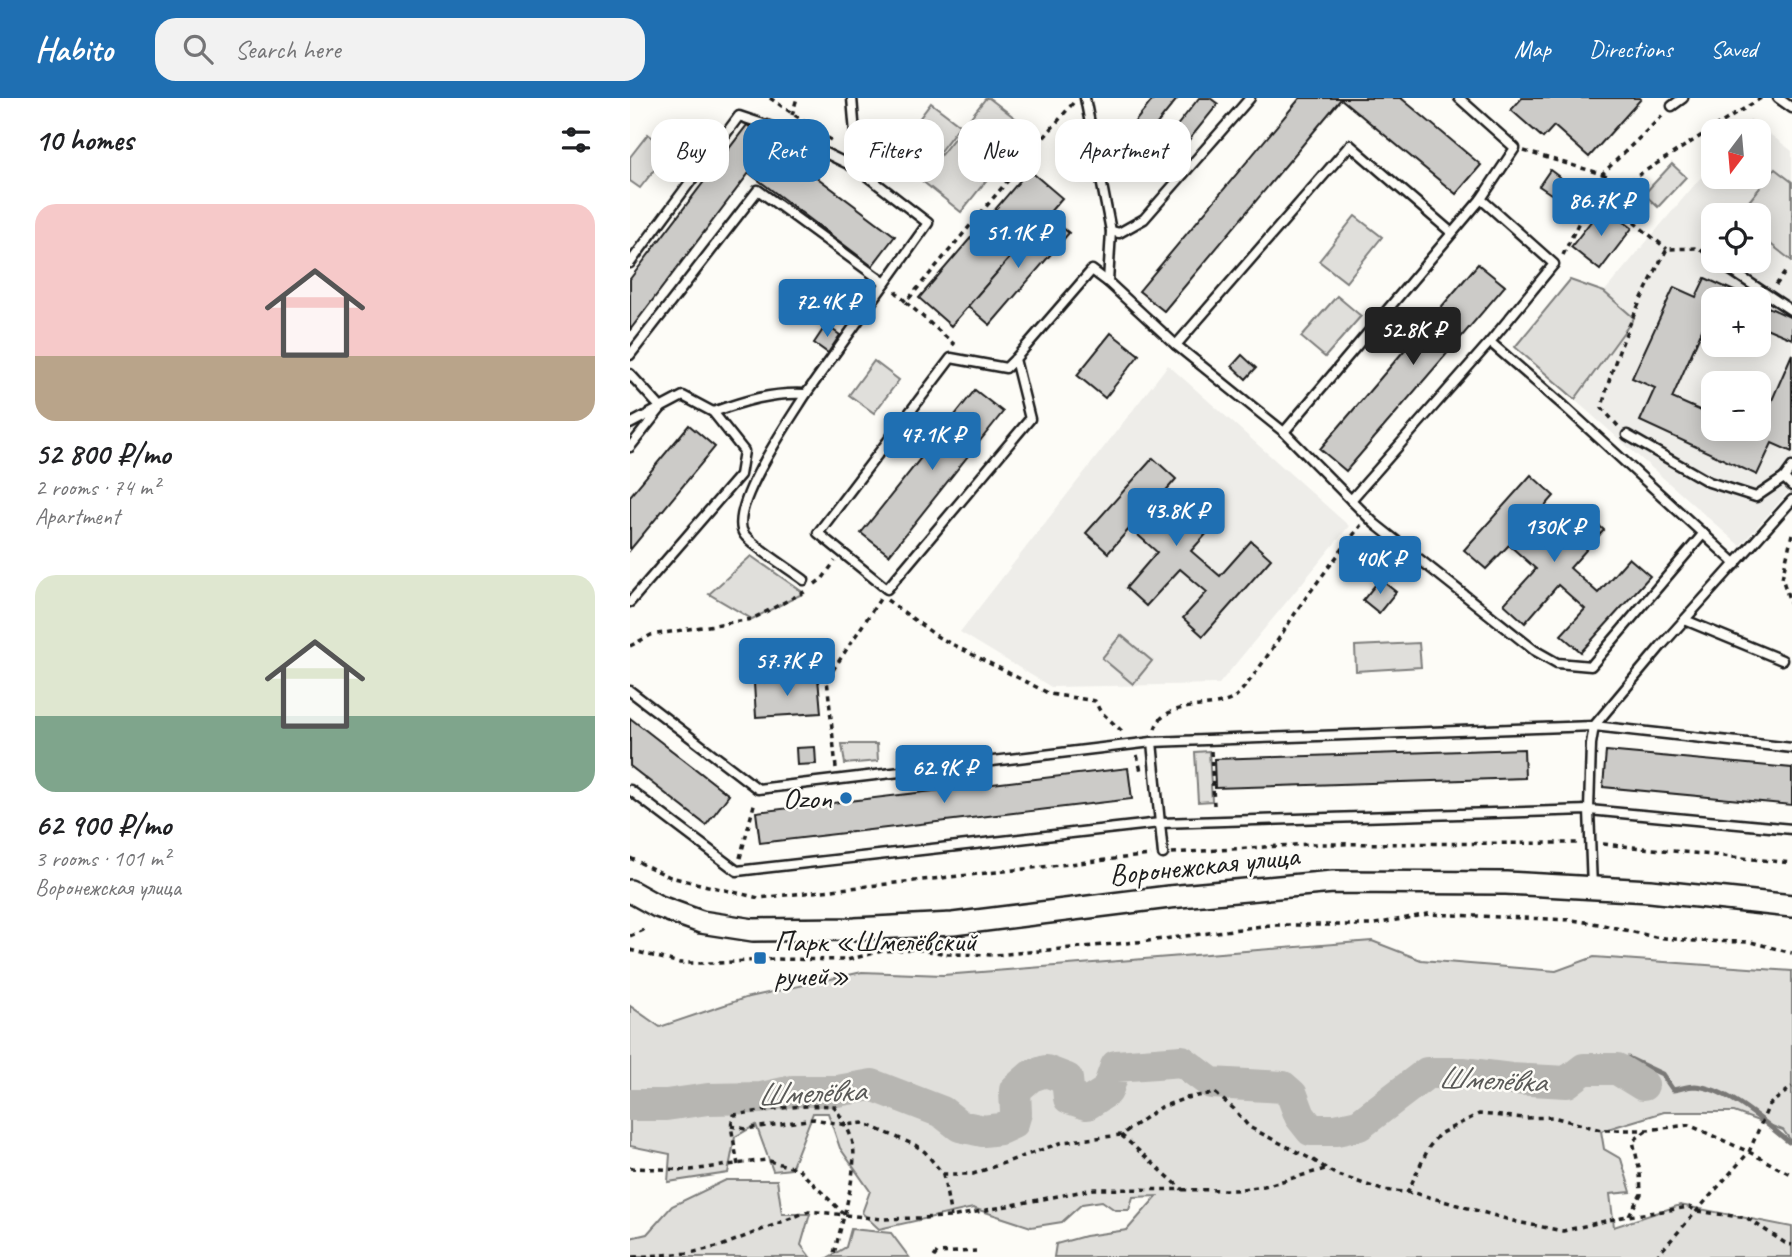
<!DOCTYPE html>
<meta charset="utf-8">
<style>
:root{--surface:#fff;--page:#f2f2f2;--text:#202124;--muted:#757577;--accent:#1f6fb2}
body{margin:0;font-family:Caveat,sans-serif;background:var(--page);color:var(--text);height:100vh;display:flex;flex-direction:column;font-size:26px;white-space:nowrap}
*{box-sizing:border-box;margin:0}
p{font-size:23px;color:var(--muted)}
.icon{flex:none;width:38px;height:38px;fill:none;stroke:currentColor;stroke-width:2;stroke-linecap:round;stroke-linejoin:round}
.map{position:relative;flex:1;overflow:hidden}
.details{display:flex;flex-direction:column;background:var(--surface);width:630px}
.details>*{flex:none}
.guide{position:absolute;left:21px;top:21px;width:665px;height:63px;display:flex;gap:14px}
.needle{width:46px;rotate:196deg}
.fabs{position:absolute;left:1071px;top:21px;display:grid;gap:14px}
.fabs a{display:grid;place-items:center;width:70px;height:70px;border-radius:14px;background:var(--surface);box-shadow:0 4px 18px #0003;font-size:35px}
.price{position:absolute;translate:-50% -60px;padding:0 16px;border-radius:7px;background:var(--accent);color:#fff;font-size:23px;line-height:46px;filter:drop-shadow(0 2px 4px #0008)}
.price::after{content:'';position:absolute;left:50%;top:42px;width:21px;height:16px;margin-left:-10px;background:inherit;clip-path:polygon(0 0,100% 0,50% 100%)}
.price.active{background:#222;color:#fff}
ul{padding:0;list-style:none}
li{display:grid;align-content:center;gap:14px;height:371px;padding:0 35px}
li span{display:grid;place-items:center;height:217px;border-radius:21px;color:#555}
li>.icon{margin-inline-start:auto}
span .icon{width:126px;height:126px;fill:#fffc;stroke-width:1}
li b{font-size:30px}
h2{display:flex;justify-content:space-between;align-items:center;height:84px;padding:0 35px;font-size:30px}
.pill{padding:0 24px;border-radius:21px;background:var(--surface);box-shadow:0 4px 18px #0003;font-size:24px;line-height:63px}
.pill.active{background:var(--accent);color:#fff}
header{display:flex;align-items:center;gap:42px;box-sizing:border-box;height:98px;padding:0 35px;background:var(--accent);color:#fff}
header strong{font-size:33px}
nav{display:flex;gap:38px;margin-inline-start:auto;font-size:24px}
.search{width:490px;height:63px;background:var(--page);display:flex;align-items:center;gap:18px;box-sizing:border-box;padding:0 24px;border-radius:21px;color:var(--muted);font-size:26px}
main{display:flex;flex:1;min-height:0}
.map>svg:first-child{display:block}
.built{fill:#eeede9;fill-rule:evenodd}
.green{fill:#e0dfdb;stroke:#7e7e7c;stroke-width:2}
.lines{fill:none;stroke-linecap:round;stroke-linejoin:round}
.stream{stroke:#797876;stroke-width:5}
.river{stroke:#b7b6b2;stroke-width:32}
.building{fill:#cccbc8;stroke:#1c1c1c;stroke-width:2}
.lane-casing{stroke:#1c1c1c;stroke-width:13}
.secondary-casing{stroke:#1c1c1c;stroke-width:26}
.path{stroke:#1c1c1c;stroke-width:3.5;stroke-dasharray:5 5;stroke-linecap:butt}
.lane{stroke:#fdfcf7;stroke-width:8}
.secondary{stroke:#fdfcf7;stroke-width:21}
.poi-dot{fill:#1f6fb2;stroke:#fdfcf7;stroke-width:2.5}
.labels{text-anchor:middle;stroke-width:5;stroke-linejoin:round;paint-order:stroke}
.poi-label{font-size:30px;fill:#1c1c1c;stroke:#fdfcf7;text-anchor:end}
.street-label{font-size:30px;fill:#1c1c1c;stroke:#fdfcf7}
.water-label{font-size:32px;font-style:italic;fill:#5a5a58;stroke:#fdfcf7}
</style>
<header>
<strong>Habito</strong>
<div class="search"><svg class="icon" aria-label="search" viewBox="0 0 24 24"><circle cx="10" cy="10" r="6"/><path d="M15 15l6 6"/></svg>Search here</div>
<nav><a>Map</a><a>Directions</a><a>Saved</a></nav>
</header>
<main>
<section class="details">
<h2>10 homes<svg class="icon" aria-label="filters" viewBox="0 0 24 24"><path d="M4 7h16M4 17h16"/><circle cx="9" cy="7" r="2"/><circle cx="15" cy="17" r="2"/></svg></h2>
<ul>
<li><span style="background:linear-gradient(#f6c9c9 70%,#b9a48a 0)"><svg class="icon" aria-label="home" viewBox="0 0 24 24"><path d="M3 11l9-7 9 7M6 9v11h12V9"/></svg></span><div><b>52 800 ₽/mo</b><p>2 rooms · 74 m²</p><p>Apartment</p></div></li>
<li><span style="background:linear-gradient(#dfe7d0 65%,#7fa58c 0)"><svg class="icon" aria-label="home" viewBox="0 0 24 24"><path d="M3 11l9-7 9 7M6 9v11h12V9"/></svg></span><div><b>62 900 ₽/mo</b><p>3 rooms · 101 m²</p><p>Воронежская улица</p></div></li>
</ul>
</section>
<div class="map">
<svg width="1162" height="1159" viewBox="0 0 1162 1159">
<rect width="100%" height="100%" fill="#fdfcf7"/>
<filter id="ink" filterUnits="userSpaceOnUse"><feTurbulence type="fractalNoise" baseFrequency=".0143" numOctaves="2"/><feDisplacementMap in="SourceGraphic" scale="14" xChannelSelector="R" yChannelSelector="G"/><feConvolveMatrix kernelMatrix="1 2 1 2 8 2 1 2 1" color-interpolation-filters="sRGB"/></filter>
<g filter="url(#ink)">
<g class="built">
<path d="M1120,21l42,32v337l-52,58 -225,-199 55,-67 34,12 109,-129v14h46v-46h-19zM1083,117h46v46h-46zM1083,201h46v46h-46zM1083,285h46v46h-46z"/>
<polygon points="538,267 719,428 589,586 421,589 330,534"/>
</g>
<g class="green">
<polygon points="356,0 359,0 398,30 331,114 291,82"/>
<polygon points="301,5 330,27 294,74 265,53"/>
<polygon points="18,36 39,53 10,90 0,83 0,59"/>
<polygon points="1042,66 1056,79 1028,109 1014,96"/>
<polygon points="1145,71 1162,84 1162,163 1129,137 1129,117 1108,117"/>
<polygon points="725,118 752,139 716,184 689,163"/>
<polygon points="940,182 974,194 1004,220 945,301 885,249"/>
<polygon points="707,198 731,218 695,259 671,239"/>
<polygon points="244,263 269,282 244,315 219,297"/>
<polygon points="121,458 174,495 122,521 79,496"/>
<polygon points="491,537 522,563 503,586 472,560"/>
<polygon points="789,545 791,569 726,573 725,548"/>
<polygon points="212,646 247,646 248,663 215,666"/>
<polygon points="579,653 582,703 568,704 565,654"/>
<polygon points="742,843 791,862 926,873 964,859 1162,873 1162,1044 1153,1032 1104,1014 1034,1014 971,1033 974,1051 991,1061 1001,1094 980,1096 984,1129 1050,1107 1162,1129 1162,1159 424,1159 426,1146 455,1138 497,1132 527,1098 503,1099 499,1112 485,1112 472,1103 452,1106 432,1124 401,1129 343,1110 249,1131 232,1115 240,1093 210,1050 198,1015 183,1015 161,1071 143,1073 126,1027 105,1039 98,1075 38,1084 40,1056 0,1048 0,908 30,929 115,900 232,874 313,877"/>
<polygon points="96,1082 147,1082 152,1116 180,1116 171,1147 180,1159 0,1159 0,1140 17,1136 42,1108"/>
<polygon points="221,1131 261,1135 279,1159 199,1159 216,1149"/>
</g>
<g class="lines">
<path class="stream" d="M987,971l11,-11 34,16 11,16c7,-1 15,-4 22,-4 33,2 70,37 94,56l3,-1"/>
<polyline class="river" points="0,1007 36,1007 78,1001 131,1000 162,993 207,993 242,987 312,1014 330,1028 353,1033 370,1031 383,1025 386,1015 385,992 401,978 416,973 437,981 439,1000 457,1006 477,993 486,968 552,963 581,985 653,989 662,997 670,1018 681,1032 706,1032 729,1027 797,975 833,975 881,981 937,984 954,971 987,971 1013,987"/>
</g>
<g class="building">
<polygon points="524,0 548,0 510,47 495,36"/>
<polygon points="569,0 580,0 588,6 537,69 523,58"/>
<polygon points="670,0 771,0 851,67 826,96 711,1 534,213 509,193"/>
<polygon points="892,0 1010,0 1011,1 959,59 924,28 913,40 881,12"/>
<polygon points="117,27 265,138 242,168 119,75 0,232 0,181"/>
<polygon points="399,72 432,100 321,228 289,200"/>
<polygon points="920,72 932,81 921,96 909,88"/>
<polygon points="973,108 1002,130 970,172 941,149"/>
<polygon points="417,117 439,135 360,227 338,208"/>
<polygon points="848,166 875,188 716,373 690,351"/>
<polygon points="1075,180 1122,201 1083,201 1083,207 1042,300 1083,318 1083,331 1114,331 1127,337 1162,256 1162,354 1142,345 1127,377 1010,323 1025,290 1002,280 1044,189 1066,199"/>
<polygon points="1129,205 1162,220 1162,241 1129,227"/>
<polygon points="196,227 210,237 198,255 184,245"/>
<polygon points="481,235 509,257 475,300 447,277"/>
<polygon points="612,257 626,270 616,281 602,268"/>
<polygon points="345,292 373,314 259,457 231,435"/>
<polygon points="59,327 85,349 0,452 0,398"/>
<polygon points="523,360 546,381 517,414 541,436 576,397 595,415 561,453 590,478 621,443 641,461 573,538 553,520 577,494 550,471 516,508 496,490 527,454 500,430 478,455 456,435"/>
<polygon points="901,377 924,398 895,431 919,453 954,414 974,432 940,470 968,495 999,460 1020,478 951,554 931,537 955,511 928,487 895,525 874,506 906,471 879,447 856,471 834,452"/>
<polygon points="750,481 766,494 749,515 733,502"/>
<polygon points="188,580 191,615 126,619 124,585"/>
<polygon points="0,620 99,697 76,727 0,668"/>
<polygon points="185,649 186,666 167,667 166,650"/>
<polygon points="894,651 895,680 585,690 584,661"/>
<polygon points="976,653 1162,670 1162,707 973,689"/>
<polygon points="498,670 502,701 130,745 126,714"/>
</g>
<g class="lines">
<defs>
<g id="lane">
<polyline points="455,0 481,133 478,184 546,247 654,334 851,101"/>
<polyline points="829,0 885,50 851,101 924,166 860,244 934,308 1106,466"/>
<polyline points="1148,0 1162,10"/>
<polyline points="1042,8 1053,0"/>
<polyline points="481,133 489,135 514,121 620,0"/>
<polyline points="0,165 109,18 142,29 228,71"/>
<polyline points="1093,167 1162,213"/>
<polyline points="546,247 720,47 822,135"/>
<polyline points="0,257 128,92 255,185"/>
<polyline points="385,261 400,321 257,491 188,435 321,260 376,270 385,261 462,172 478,184"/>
<polyline points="0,276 31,310 0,349"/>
<path d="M83,314c31,-11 59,-20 93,-18l122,-171 -70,-54 -6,-71"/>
<polyline points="0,326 53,298 83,314 114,353 110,377 0,504"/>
<polyline points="654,334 721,402 860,244"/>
<polyline points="997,337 1079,384 1126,399 1154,380"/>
<polyline points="1162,369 1154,380 1162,388"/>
<polyline points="721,402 745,426 904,552 927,565 961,568 1074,435"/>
<path d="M174,482c-13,-10 -53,-35 -60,-46 -17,-24 47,-116 62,-140"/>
<polyline points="1055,522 1152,562"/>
<polyline points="0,593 128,691 522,644 964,628 1162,650"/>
<polyline points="522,644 533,756"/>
<polyline points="0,692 107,773 530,725 959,712 1162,731"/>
<polyline points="962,790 959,712 961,646 964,628 1031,548 1162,402"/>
</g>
<polyline id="secondary" points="0,793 27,808 71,824 123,832 225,831 323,826 539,799 703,784 876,785 1020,793 1162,808"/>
</defs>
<use href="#lane" class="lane-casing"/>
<use href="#secondary" class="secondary-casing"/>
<g class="path">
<polyline points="140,0 201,42"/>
<polyline points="162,17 167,0"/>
<polyline points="894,53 972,76 1034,16"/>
<polyline points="965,93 1037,151"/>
<polyline points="933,157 972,76 996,85 1131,0"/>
<polyline points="1146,187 1156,173"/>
<polyline points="265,193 276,204"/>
<polyline points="325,247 276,204 443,5"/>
<path d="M988,328l-16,-18c12,-55 38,-109 65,-159l31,-1 15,11"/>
<polyline points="1162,436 1152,480 1162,510"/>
<polyline points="185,486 193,480 205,463"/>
<polyline points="257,502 308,539 420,596 465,603 470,613 495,636"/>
<polyline points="0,548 21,537 122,521 176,493"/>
<path d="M525,631c9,-30 56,-18 77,-30 17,-10 56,-76 70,-96 19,-26 39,-52 59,-78"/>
<polyline points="581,653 584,707"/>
<polyline points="507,657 511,673"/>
<polyline points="206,670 197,581 250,501"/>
<polyline points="973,746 1162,765"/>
<polyline points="542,755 680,746 947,745"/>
<polyline points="0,760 40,779 129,800 521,757"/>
<polyline points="110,760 125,703"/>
<polyline points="0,838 16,831"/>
<polyline points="0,852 50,865 89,865 144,861 217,862 252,853 285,851 318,856 365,857 518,843 640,827 740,827 798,816 942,822 969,826 1025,839 1064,843 1121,844 1162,855"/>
<polyline points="101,1028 116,1031 184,1021 216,1027 233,1025 285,1047 295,1054 313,1076 343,1076 433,1044 491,1037 529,1010 556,1000 585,995 604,1011 619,1029 683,1062 705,1076 752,1092 785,1095 887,1124 933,1133 992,1119 1059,1109 1067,1113 1117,1120 1155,1145 1162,1147"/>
<polyline points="491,1037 553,1092"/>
<path d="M108,1067l-7,-39 3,-11c33,-5 67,-11 100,-9 7,11 14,21 18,34 8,26 -12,90 -19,117"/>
<polyline points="0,1070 61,1072 136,1062 168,1071 215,1117"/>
<polyline points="313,1076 321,1119"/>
<polyline points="777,1095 799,1049 809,1036 849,1016 895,1020 923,1019 971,1032 1017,1032 1059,1027 1119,1054 1162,1077"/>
<polyline points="999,1117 1011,1096 1010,1074 1003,1043 1016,1033"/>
<polyline points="3,1159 60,1155 91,1148 179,1113 252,1121 321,1119 464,1091 605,1092 634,1088 695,1071"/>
<polyline points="304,1159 307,1155 346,1153"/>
<polyline points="1026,1159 1119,1054 1139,1007 1162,989"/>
</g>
<use href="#lane" class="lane"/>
<use href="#secondary" class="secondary"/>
</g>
</g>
<g class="poi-dot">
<circle cx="216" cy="700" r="7"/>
<rect x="123" y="853" width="14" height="14" rx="3.5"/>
</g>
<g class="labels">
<g class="poi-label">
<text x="202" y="710">Ozon</text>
<text x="144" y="853" text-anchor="start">Парк «Шмелёвский<tspan x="144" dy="34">ручей»</tspan></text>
</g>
<g class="street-label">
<text transform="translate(574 767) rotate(-6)" y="10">Воронежская улица</text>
</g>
<g class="water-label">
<text transform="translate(862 981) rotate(2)" y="11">Шмелёвка</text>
<text transform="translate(181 994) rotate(-3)" y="11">Шмелёвка</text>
</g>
</g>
</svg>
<div class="fabs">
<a><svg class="needle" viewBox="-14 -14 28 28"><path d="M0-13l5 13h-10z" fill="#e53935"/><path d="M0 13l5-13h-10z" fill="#757577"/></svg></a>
<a><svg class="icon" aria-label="locate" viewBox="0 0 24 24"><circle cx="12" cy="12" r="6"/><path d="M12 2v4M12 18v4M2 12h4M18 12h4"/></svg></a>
<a>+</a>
<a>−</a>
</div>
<b class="price" style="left:971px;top:140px">86.7K ₽</b>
<b class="price" style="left:388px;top:172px">51.1K ₽</b>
<b class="price" style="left:197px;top:241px">72.4K ₽</b>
<b class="price active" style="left:783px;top:269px">52.8K ₽</b>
<b class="price" style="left:302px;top:374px">47.1K ₽</b>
<b class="price" style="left:546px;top:450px">43.8K ₽</b>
<b class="price" style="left:924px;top:466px">130K ₽</b>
<b class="price" style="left:750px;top:498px">40K ₽</b>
<b class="price" style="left:157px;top:600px">57.7K ₽</b>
<b class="price" style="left:314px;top:707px">62.9K ₽</b>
<div class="guide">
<a class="pill">Buy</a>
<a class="pill active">Rent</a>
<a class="pill">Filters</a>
<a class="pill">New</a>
<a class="pill">Apartment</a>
</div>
</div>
</main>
